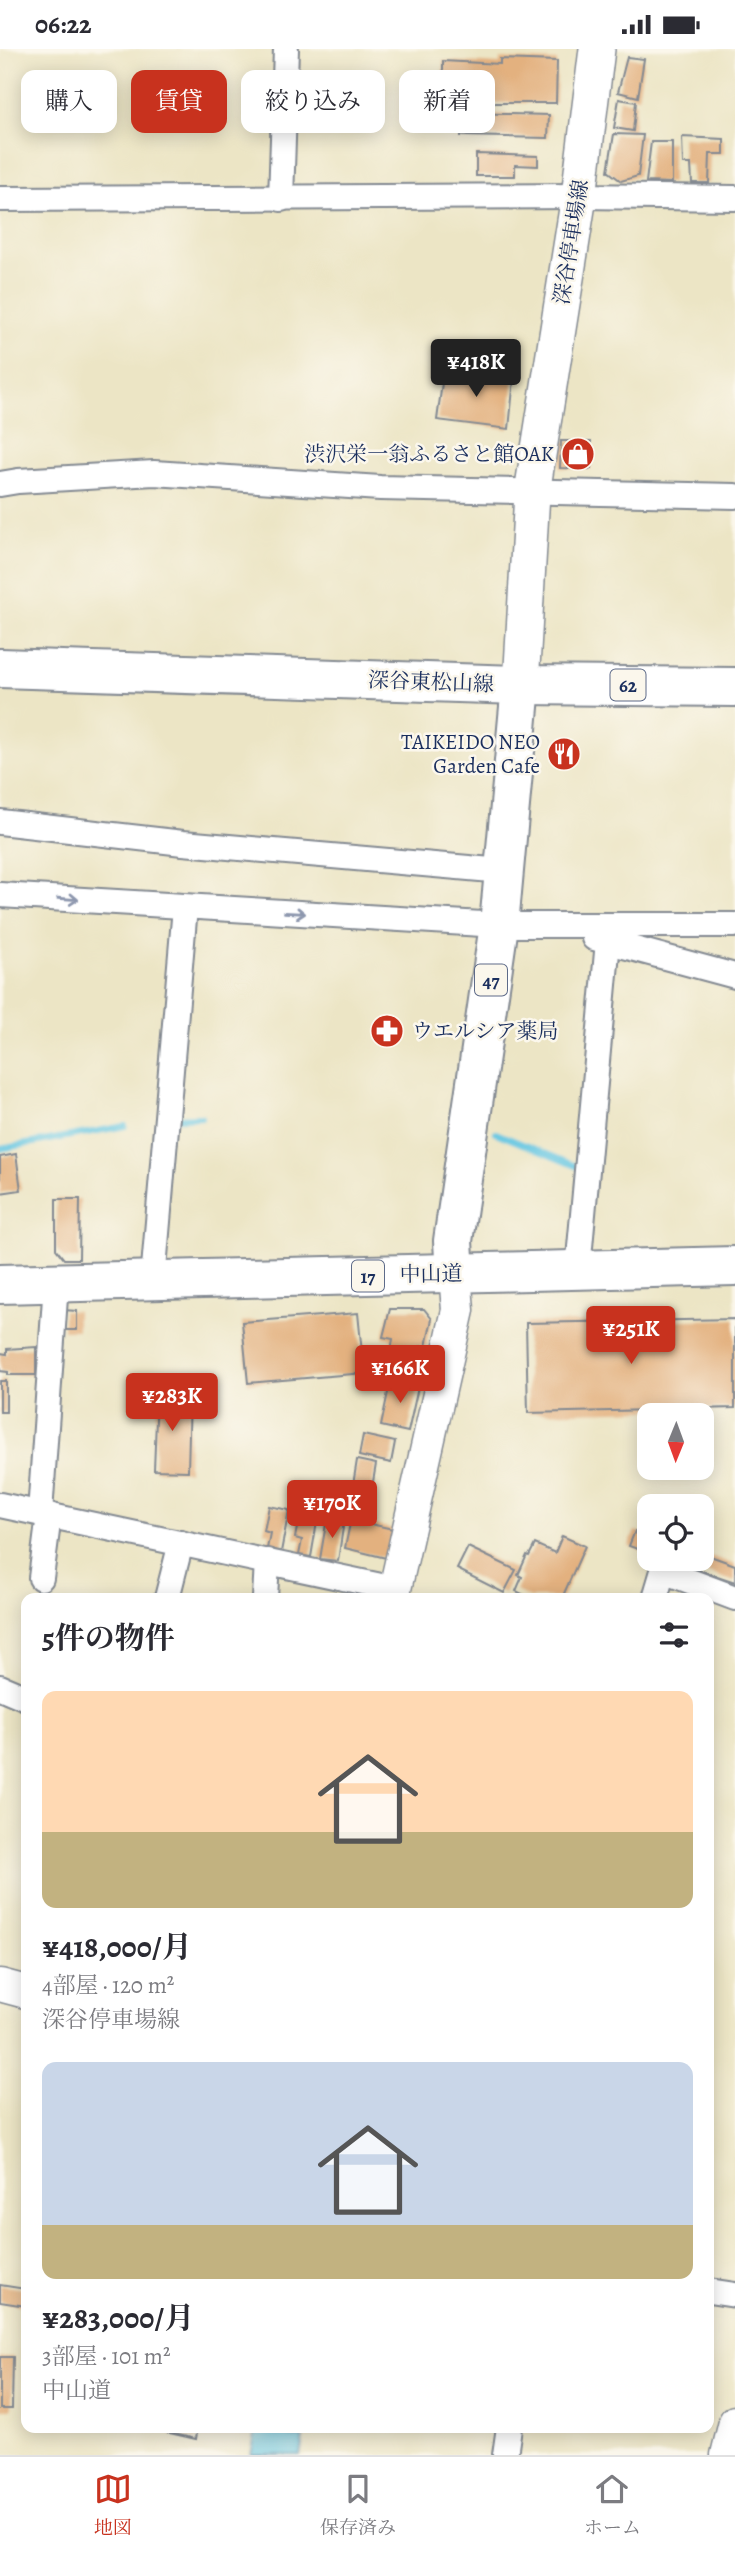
<!DOCTYPE html>
<html lang="ja">
<meta charset="utf-8">
<style>
:root{--surface:#fff;--page:#f2f2f3;--text:#2b2b33;--muted:#7c7c81;--line:#e1e1e2;--accent:#c8321e}
body{margin:0;font-family:Alegreya,"Noto Serif JP",serif;background:var(--page);color:var(--text);height:100vh;display:flex;flex-direction:column;font-size:26px;white-space:nowrap}
*{box-sizing:border-box;margin:0}
p{font-size:23px;color:var(--muted)}
.icon{flex:none;width:38px;height:38px;fill:none;stroke:currentColor;stroke-width:2;stroke-linecap:round;stroke-linejoin:round}
.map{position:relative;flex:1;overflow:hidden}
.sheet{position:absolute;left:21px;top:1544px;width:693px;height:840px;display:flex;flex-direction:column;background:var(--surface);border-radius:14px;box-shadow:0 4px 18px #0003}
.sheet>*{flex:none}
.top-card{position:absolute;left:21px;top:21px;width:693px;height:63px;display:flex;gap:14px}
.needle{width:46px;rotate:181deg}
.fabs{position:absolute;left:637px;top:1354px;display:grid;gap:14px}
.fabs a{display:grid;place-items:center;width:77px;height:77px;border-radius:14px;background:var(--surface);box-shadow:0 4px 18px #0003;font-size:35px}
.price{position:absolute;translate:-50% -60px;padding:0 16px;border-radius:7px;background:var(--accent);color:#fff;font-size:23px;line-height:46px;filter:drop-shadow(0 2px 4px #0008)}
.price::after{content:'';position:absolute;left:50%;top:42px;width:21px;height:16px;margin-left:-10px;background:inherit;clip-path:polygon(0 0,100% 0,50% 100%)}
.price.on{background:#222;color:#fff}
ul{padding:0;list-style:none}
li{display:grid;align-content:center;gap:14px;height:371px;padding:0 21px}
li span{display:grid;place-items:center;height:217px;border-radius:14px;color:#555}
li>.icon{margin-inline-start:auto}
span .icon{width:126px;height:126px;fill:#fffc;stroke-width:1}
li b{font-size:30px}
h2{display:flex;justify-content:space-between;align-items:center;height:84px;padding:0 21px;font-size:30px}
.tag{padding:0 24px;border-radius:14px;background:var(--surface);box-shadow:0 4px 18px #0003;font-size:24px;line-height:63px}
.tag.on{background:var(--accent);color:#fff}
.status{display:flex;justify-content:space-between;align-items:center;height:49px;padding:0 35px;background:var(--surface);direction:ltr}
.status svg{height:19px;fill:currentColor}
.dock{display:flex;justify-content:space-around;align-items:center;height:98px;border-top:2px solid var(--line);background:var(--surface);font-size:19px;color:var(--muted)}
.dock a{display:grid;justify-items:center;gap:4px}
.dock .on{color:var(--accent)}
.map>svg:first-child{display:block}
.water{fill:#64c6e2;stroke:#407aa0;stroke-width:2}
.lines{fill:none;stroke-linecap:round;stroke-linejoin:round}
.stream{stroke:#64c6e2;stroke-width:6}
.building{fill:#e3b17f}
.minor-casing{stroke:#848a92;stroke-width:28}
.tertiary-casing{stroke:#848a92;stroke-width:35}
.secondary-casing{stroke:#848a92;stroke-width:38}
.primary-casing{stroke:#848a92;stroke-width:42}
.trunk-casing{stroke:#848a92;stroke-width:42}
.minor{stroke:#fff;stroke-width:24}
.tertiary{stroke:#fff;stroke-width:32}
.secondary{stroke:#fff;stroke-width:35}
.primary{stroke:#fff;stroke-width:38}
.trunk{stroke:#fff;stroke-width:38}
.oneway{stroke:#8d97ae}
.labels{text-anchor:middle;stroke-width:5;stroke-linejoin:round;paint-order:stroke}
.shield{fill:#fbf7ec;stroke:#5e6b89;stroke-width:2}
.shield-label{font-size:19px;font-weight:bold;fill:#1b2f5e}
.street-label{font-size:21px;fill:#1b2f5e;stroke:#fbf7ec}
.poi-label{font-size:21px;fill:#1b2f5e;stroke:#fbf7ec;text-anchor:end}
</style>
<div class="status"><b>06:22</b><svg viewBox="0 0 49 12"><path d="M0 12V9h3v3zM5 12V6h3v6zM10 12V3h3v9zM15 12V0h3v12zM26 1h20v11H26zM47 4h2v5h-2z"/></svg></div>
<div class="map">
<svg width="735" height="2406" viewBox="0 0 735 2406">
<rect width="100%" height="100%" fill="#fbf7ec"/>
<filter id="ink" filterUnits="userSpaceOnUse"><feTurbulence type="fractalNoise" baseFrequency=".0143" numOctaves="2"/><feDisplacementMap in="SourceGraphic" scale="14" xChannelSelector="R" yChannelSelector="G"/><feConvolveMatrix kernelMatrix="1 2 1 2 8 2 1 2 1" color-interpolation-filters="sRGB"/></filter>
<filter id="wash" filterUnits="userSpaceOnUse"><feTurbulence type="fractalNoise" baseFrequency=".00686" numOctaves="4" result="noise"/><feDisplacementMap in="SourceGraphic" scale="28" xChannelSelector="R" yChannelSelector="G"/><feGaussianBlur stdDeviation="1.57" result="paint"/><feColorMatrix in="noise" values="0 0 0 0 0 0 0 0 0 0 0 0 0 0 0 0 0 1.4 0 .05"/><feComposite in="paint" operator="in"/></filter>
<g filter="url(#wash)">
<rect width="100%" height="100%" fill="#ece5c5"/>
<polygon class="water" points="256,2381 303,2389 300,2406 251,2406"/>
<g class="lines">
<g class="stream">
<polyline points="175,1069 201,1068"/>
<polyline points="496,1084 578,1118"/>
<polyline points="0,1100 125,1077"/>
</g>
</g>
<g id="blocks">
<g class="building">
<polygon points="627,8 644,10 638,48 618,43"/>
<polygon points="500,10 557,12 556,54 443,54 443,12 500,15"/>
<polygon points="619,50 636,53 633,82 614,79"/>
<polygon points="462,64 549,66 548,89 461,87"/>
<polygon points="614,85 643,86 638,127 621,132 608,122"/>
<polygon points="682,88 724,90 724,105 710,105 709,134 692,134 691,115 683,115"/>
<polygon points="651,93 672,93 672,134 646,133"/>
<polygon points="476,105 538,107 538,117 515,116 515,127 476,127"/>
<polygon points="444,319 514,329 509,380 437,371"/>
<polygon points="561,392 591,392 591,420 560,419"/>
<polygon points="16,1105 21,1141 0,1144 0,1108"/>
<polygon points="56,1150 80,1150 79,1210 64,1210 56,1200"/>
<polygon points="390,1260 424,1260 432,1270 426,1297 420,1298 413,1328 388,1321 393,1290 383,1288"/>
<polygon points="63,1261 77,1262 77,1281 63,1281"/>
<polygon points="358,1264 364,1324 248,1334 242,1273"/>
<polygon points="735,1270 735,1359 528,1364 526,1274"/>
<polygon points="36,1298 36,1326 8,1326 8,1323 0,1322 0,1304 7,1305 7,1300"/>
<polygon points="391,1329 419,1334 408,1383 381,1377"/>
<rect x="0" y="1332" width="6" height="31"/>
<polygon points="157,1345 190,1346 188,1422 154,1421"/>
<polygon points="363,1386 395,1393 391,1414 359,1407"/>
<polygon points="357,1411 376,1415 372,1439 353,1436"/>
<polygon points="351,1446 368,1448 368,1454 350,1452"/>
<polygon points="269,1457 289,1461 281,1503 267,1500 270,1484 264,1482"/>
<polygon points="300,1463 318,1467 311,1508 299,1506 302,1491 295,1489"/>
<polygon points="352,1465 370,1469 370,1475 393,1480 386,1509 345,1499"/>
<polygon points="327,1469 344,1472 338,1512 320,1510"/>
<polygon points="635,1482 649,1486 649,1504 629,1497"/>
<polygon points="562,1487 585,1497 562,1549 530,1549 516,1542 522,1528 518,1526 527,1506 529,1507 535,1495 555,1504"/>
<polygon points="468,1498 516,1521 504,1544 457,1520"/>
<polygon points="702,1504 735,1516 735,1533 670,1511 702,1510"/>
<polygon points="0,2236 26,2240 26,2257 0,2253"/>
<polygon points="0,2308 13,2308 12,2360 0,2360"/>
<polygon points="143,2378 198,2378 196,2390"/>
</g>
</g>
</g>
<g filter="url(#ink)">
<use href="#blocks" fill-opacity="0" stroke="#848a92" stroke-width="2"/>
<g class="lines">
<defs>
<g id="minor">
<polyline points="0,150 579,147 735,149"/>
<polyline points="281,150 286,0"/>
<polyline points="0,435 18,432 154,424 380,439 735,447"/>
<polyline points="0,773 183,794 503,822"/>
<polyline points="0,846 499,876 735,876"/>
<polyline points="594,889 735,927"/>
<polyline points="578,1220 608,892"/>
<polyline points="153,1231 185,858"/>
<polyline points="0,1456 395,1540"/>
<polyline points="40,1464 56,1234"/>
<polyline points="41,1529 49,1466"/>
<polyline points="167,1549 181,1494"/>
<polyline points="265,1549 267,1512"/>
<polyline points="655,1549 663,1522 735,1549"/>
<polyline points="0,1638 26,1649"/>
<polyline points="709,2242 735,2246"/>
<polyline points="505,2406 509,2378"/>
</g>
<g id="tertiary">
<polyline points="393,1549 458,1261 455,1225"/>
<polyline points="0,1936 26,1943"/>
<polyline points="727,2406 735,2373"/>
</g>
<polyline id="secondary" points="521,636 532,444 579,147 597,0"/>
<g id="primary">
<polyline points="0,619 521,636 735,638"/>
<polyline points="455,1225 453,1192 499,876 521,636"/>
</g>
<polyline id="trunk" points="0,1235 735,1217"/>
</defs>
<use href="#minor" class="minor-casing"/>
<use href="#tertiary" class="tertiary-casing"/>
<use href="#secondary" class="secondary-casing"/>
<use href="#primary" class="primary-casing"/>
<use href="#trunk" class="trunk-casing"/>
<use href="#minor" class="minor"/>
<use href="#tertiary" class="tertiary"/>
<use href="#secondary" class="secondary"/>
<use href="#primary" class="primary"/>
<use href="#trunk" class="trunk"/>
</g>
<defs><path id="oneway-shaft" d="M-6 0H5M1.5-3L5.5 0L1.5 3" fill="none" stroke-width="1.6" stroke-linecap="round" stroke-linejoin="round" transform="scale(1.75)"/></defs>
<g class="oneway">
<use href="#oneway-shaft" transform="translate(68 850) rotate(4)"/>
<use href="#oneway-shaft" transform="translate(295 864) rotate(3)"/>
</g>
</g>
<defs>
<symbol id="shop-disc" viewBox="-11 -11 22 22"><circle r="9.5" fill="#c8321e" stroke="#fbf7ec"/><path d="M-5-2.5h2.3a2.7 3.5 0 0 1 5.4 0H5L5.5 6h-11ZM-1.5-2.5h3a1.5 2.3 0 0 0-3 0Z" fill="#fff"/></symbol>
<symbol id="restaurant-disc" viewBox="-11 -11 22 22"><circle r="9.5" fill="#c8321e" stroke="#fbf7ec"/><path d="M-5-6h1v4h1v-4h1v4h1v-4h1v5L-1.5 .5V6h-2V.5L-5-1ZM5-6V6H3V1.5H1.5Q1.5-4 5-6Z" fill="#fff"/></symbol>
<symbol id="pharmacy-disc" viewBox="-11 -11 22 22"><circle r="9.5" fill="#c8321e" stroke="#fbf7ec"/><path d="M-2-6h4v4h4v4h-4v4h-4v-4h-4v-4h4Z" fill="#fff"/></symbol>
</defs>
<g fill-rule="evenodd">
<use href="#shop-disc" x="559" y="386" width="38" height="38"/>
<use href="#restaurant-disc" x="545" y="686" width="38" height="38"/>
<use href="#pharmacy-disc" x="368" y="963" width="38" height="38"/>
</g>
<g class="labels">
<g class="shield">
<rect x="610.5" y="620.5" width="35" height="31" rx="5"/>
<rect x="475" y="915.5" width="32" height="31" rx="5"/>
<rect x="352" y="1211.5" width="32" height="31" rx="5"/>
</g>
<g class="shield-label">
<text x="628" y="643">62</text>
<text x="491" y="938">47</text>
<text x="368" y="1234">17</text>
</g>
<g class="street-label">
<text transform="translate(571 193) rotate(-81)" y="7">深谷停車場線</text>
<text transform="translate(431 633) rotate(2)" y="7">深谷東松山線</text>
<text transform="translate(431 1225) rotate(-1)" y="7">中山道</text>
</g>
<g class="poi-label">
<text x="554" y="412">渋沢栄一翁ふるさと館OAK</text>
<text x="540" y="700">TAIKEIDO NEO<tspan x="540" dy="24">Garden Cafe</tspan></text>
<text x="412" y="989" text-anchor="start">ウエルシア薬局</text>
</g>
</g>
</svg>
<div class="fabs">
<a><svg class="needle" viewBox="-14 -14 28 28"><path d="M0-13l5 13h-10z" fill="#e53935"/><path d="M0 13l5-13h-10z" fill="#7c7c81"/></svg></a>
<a><svg class="icon" aria-label="locate" viewBox="0 0 24 24"><circle cx="12" cy="12" r="6"/><path d="M12 2v4M12 18v4M2 12h4M18 12h4"/></svg></a>
</div>
<b class="price on" style="left:476px;top:350px">¥418K</b>
<b class="price" style="left:631px;top:1317px">¥251K</b>
<b class="price" style="left:400px;top:1356px">¥166K</b>
<b class="price" style="left:172px;top:1384px">¥283K</b>
<b class="price" style="left:332px;top:1491px">¥170K</b>
<div class="top-card">
<a class="tag">購入</a>
<a class="tag on">賃貸</a>
<a class="tag">絞り込み</a>
<a class="tag">新着</a>
</div>
<section class="sheet">
<h2>5件の物件<svg class="icon" aria-label="filters" viewBox="0 0 24 24"><path d="M4 7h16M4 17h16"/><circle cx="9" cy="7" r="2"/><circle cx="15" cy="17" r="2"/></svg></h2>
<ul>
<li><span style="background:linear-gradient(#ffd9b3 65%,#c2b280 0)"><svg class="icon" aria-label="home" viewBox="0 0 24 24"><path d="M3 11l9-7 9 7M6 9v11h12V9"/></svg></span><div><b>¥418,000/月</b><p>4部屋 · 120 m²</p><p>深谷停車場線</p></div></li>
<li><span style="background:linear-gradient(#c9d6e8 75%,#c2b280 0)"><svg class="icon" aria-label="home" viewBox="0 0 24 24"><path d="M3 11l9-7 9 7M6 9v11h12V9"/></svg></span><div><b>¥283,000/月</b><p>3部屋 · 101 m²</p><p>中山道</p></div></li>
</ul>
</section>
</div>
<nav class="dock">
<a class="on"><svg class="icon" aria-label="map" viewBox="0 0 24 24"><path d="M3 6l6-2 6 2 6-2v14l-6 2-6-2-6 2zM9 4v14M15 6v14"/></svg>地図</a>
<a><svg class="icon" aria-label="saved" viewBox="0 0 24 24"><path d="M7 4h10v16l-5-4-5 4z"/></svg>保存済み</a>
<a><svg class="icon" aria-label="home" viewBox="0 0 24 24"><path d="M3 11l9-7 9 7M6 9v11h12V9"/></svg>ホーム</a>
</nav>
